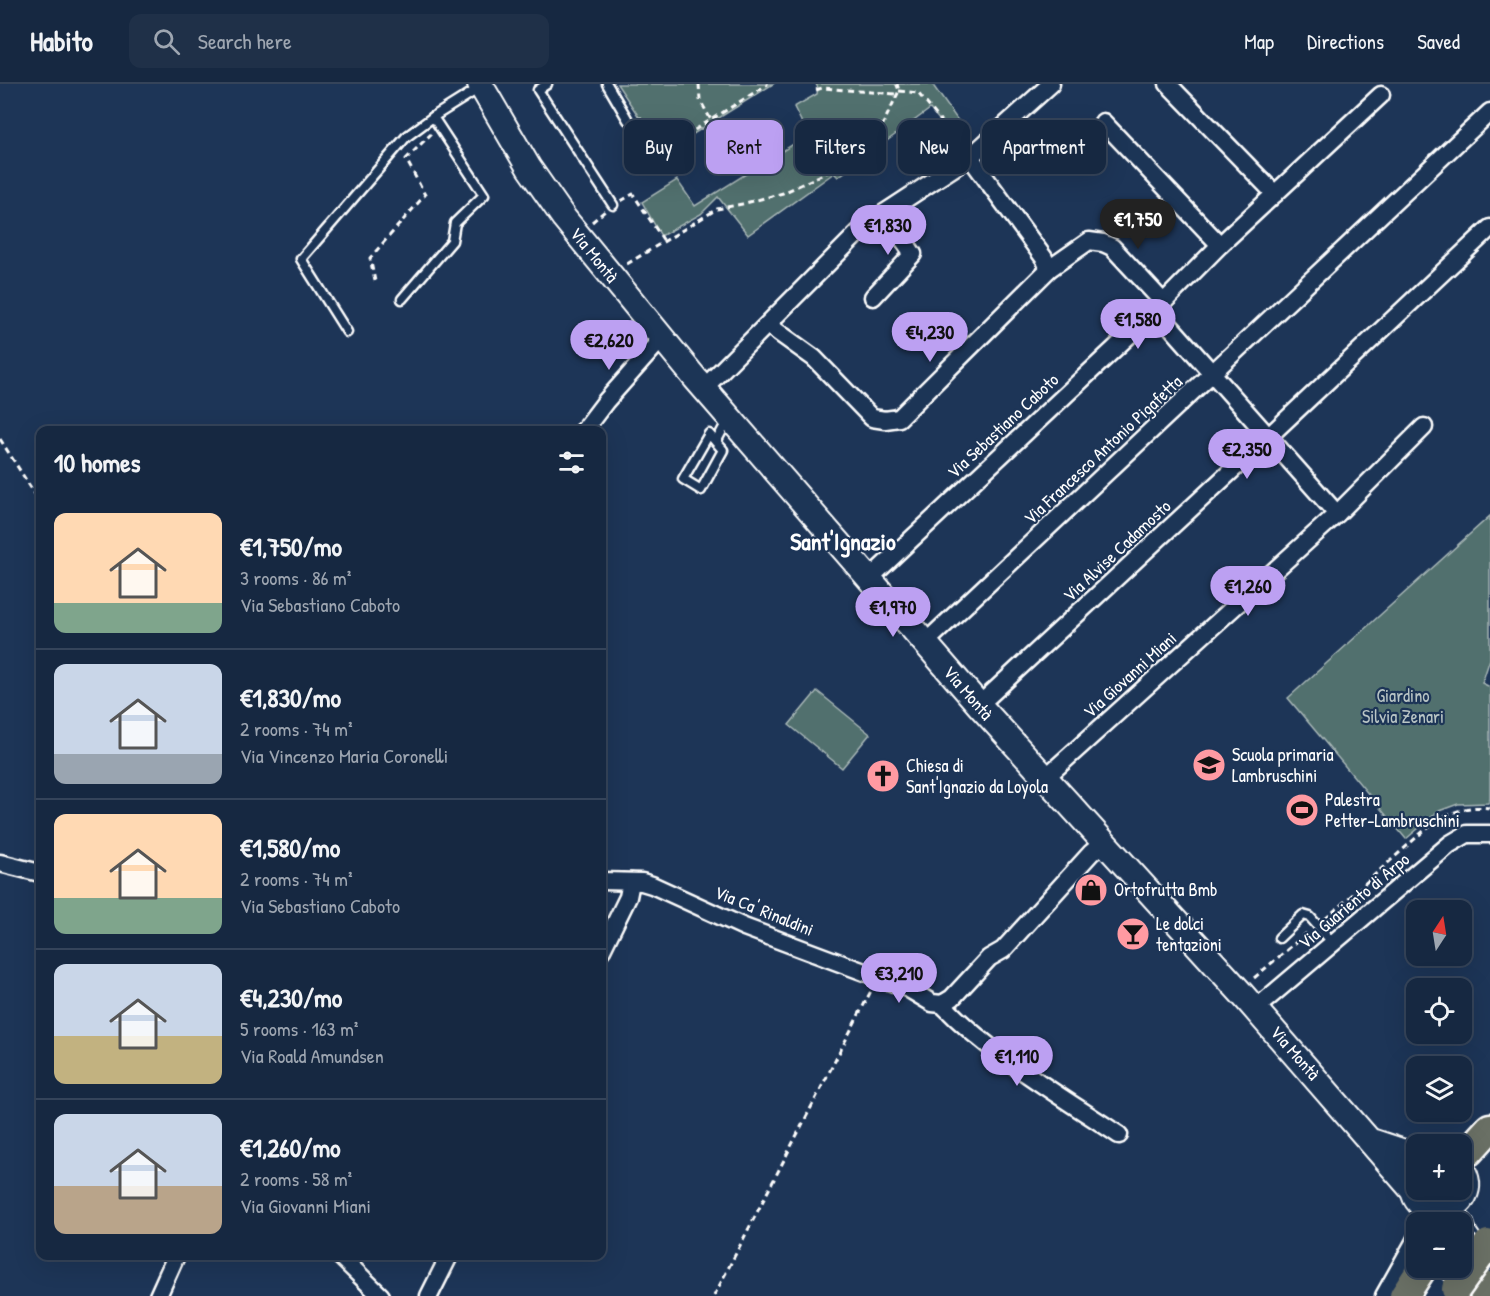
<!DOCTYPE html>
<meta charset="utf-8">
<style>
:root{--surface:#162841;--page:#1f3048;--text:#f1f3f6;--muted:#9ea6b1;--line:#35445a;--accent:#bca0f2}
body{margin:0;font-family:"Patrick Hand",sans-serif;background:var(--page);color:var(--text);height:100vh;display:flex;flex-direction:column;font-size:22px;white-space:nowrap}
*{box-sizing:border-box;margin:0}
p{font-size:20px;color:var(--muted)}
.icon{flex:none;width:33px;height:33px;fill:none;stroke:currentColor;stroke-width:2;stroke-linecap:round;stroke-linejoin:round}
.map{position:relative;flex:1;overflow:hidden}
.sheet{position:absolute;left:36px;top:342px;width:570px;height:834px;display:flex;flex-direction:column;background:var(--surface);border-radius:12px;box-shadow:0 6px 24px #0002,0 0 0 2px var(--line)}
.sheet>*{flex:none}
.hud{position:absolute;left:624px;top:36px;width:570px;height:54px;display:flex;gap:12px}
.needle{width:39px;rotate:12deg}
.fabs{position:absolute;left:1406px;top:816px;display:grid;gap:12px}
.fabs a{display:grid;place-items:center;width:66px;height:66px;border-radius:12px;background:var(--surface);box-shadow:0 6px 24px #0002,0 0 0 2px var(--line);font-size:30px}
.price{position:absolute;translate:-50% -51px;padding:0 14px;border-radius:21px;background:var(--accent);color:#111;font-size:20px;line-height:39px;filter:drop-shadow(0 2px 3px #0008)}
.price::after{content:'';position:absolute;left:50%;top:36px;width:18px;height:14px;margin-left:-9px;background:inherit;clip-path:polygon(0 0,100% 0,50% 100%)}
.price.on{background:#222;color:#fff}
ul{padding:0;list-style:none}
li{display:flex;align-items:center;gap:18px;height:150px;padding:0 18px}
li+li{border-top:2px solid var(--line)}
li span{display:grid;place-items:center;flex:none;width:168px;height:120px;border-radius:12px;color:#555}
li>.icon{margin-inline-start:auto}
span .icon{width:72px;height:72px;fill:#fffc;stroke-width:1}
li b{font-size:26px}
h2{display:flex;justify-content:space-between;align-items:center;height:72px;padding:0 18px;font-size:26px}
.chip{padding:0 21px;border-radius:12px;background:var(--surface);box-shadow:0 6px 24px #0002,0 0 0 2px var(--line);font-size:21px;line-height:54px}
.chip.on{background:var(--accent);color:#111}
header{display:flex;align-items:center;gap:36px;box-sizing:border-box;height:84px;padding:0 30px;background:var(--surface);border-bottom:2px solid var(--line)}
header strong{font-size:28px}
nav{display:flex;gap:33px;margin-inline-start:auto;font-size:21px}
.search{width:420px;height:54px;background:var(--page);display:flex;align-items:center;gap:15px;box-sizing:border-box;padding:0 21px;border-radius:12px;color:var(--muted);font-size:22px}
.map>svg:first-child{display:block}
.green{fill:#516f6e;stroke:#a8b7b6;stroke-width:1.5}
.lines{fill:none;stroke-linecap:round;stroke-linejoin:round}
.service-casing{stroke:#fff;stroke-width:13}
.minor-casing{stroke:#fff;stroke-width:21}
.secondary-casing{stroke:#fff;stroke-width:28}
.trunk-casing{stroke:#fff;stroke-width:33}
.path{stroke:#fff;stroke-width:3;stroke-dasharray:6 4.5;stroke-linecap:butt}
.service{stroke:#1d3557;stroke-width:8}
.minor{stroke:#1d3557;stroke-width:16}
.secondary{stroke:#1d3557;stroke-width:24}
.trunk{stroke:#6b7065;stroke-width:28}
.trunk-bridge-casing{stroke:#fff;stroke-width:33;stroke-linecap:butt}
.trunk-bridge{stroke:#6b7065;stroke-width:28}
.labels{text-anchor:middle;stroke-width:4.5;stroke-linejoin:round;paint-order:stroke}
.street-label{font-size:18px;fill:#fff;stroke:#1d3557}
.park-label{font-size:18px;fill:#b9c5c5;stroke:#1d3557}
.poi-label{font-size:18px;fill:#fff;stroke:#1d3557;text-anchor:start}
.district-label{font-size:24px;font-weight:bold;fill:#fff;stroke:#1d3557}
</style>
<header>
<strong>Habito</strong>
<div class="search"><svg class="icon" aria-label="search" viewBox="0 0 24 24"><circle cx="10" cy="10" r="6"/><path d="M15 15l6 6"/></svg>Search here</div>
<nav><a>Map</a><a>Directions</a><a>Saved</a></nav>
</header>
<div class="map">
<svg width="1490" height="1212" viewBox="0 0 1490 1212">
<rect width="100%" height="100%" fill="#1d3557"/>
<filter id="ink" filterUnits="userSpaceOnUse"><feTurbulence type="fractalNoise" baseFrequency=".0167" numOctaves="2"/><feDisplacementMap in="SourceGraphic" scale="12" xChannelSelector="R" yChannelSelector="G"/><feConvolveMatrix kernelMatrix="1 2 1 2 8 2 1 2 1" color-interpolation-filters="sRGB"/></filter>
<g filter="url(#ink)">
<g class="green">
<polygon points="617,0 773,0 663,69"/>
<polygon points="816,0 895,0 898,4 897,0 932,0 969,52 959,59 930,25 838,93 834,89 748,151 718,113 701,130 661,152 642,118 677,96 695,122 808,51 794,23 817,10 818,4"/>
<polygon points="1490,432 1490,575 1482,599 1490,603 1490,715 1488,719 1458,720 1439,727 1406,755 1288,614"/>
<polygon points="817,607 870,650 842,684 789,641"/>
</g>
<g class="lines">
<defs>
<g id="service">
<polyline points="547,0 538,6 613,121"/>
<polyline points="607,0 628,36"/>
<polyline points="402,215 452,157 455,139 484,111 433,33 481,3"/>
<polyline points="347,248 301,175 406,53 433,33"/>
<polygon points="709,350 723,366 701,406 683,395"/>
<polyline points="716,358 723,345 730,338"/>
<polyline points="1279,854 1303,831 1310,833 1333,859"/>
</g>
<g id="minor">
<polyline points="1168,0 1275,110"/>
<polyline points="1103,38 1220,161"/>
<polyline points="970,73 1044,174 1049,185"/>
<polyline points="873,213 913,170 885,129"/>
<polyline points="1156,226 1337,430"/>
<polyline points="768,241 814,274 872,334 885,336 899,334 1049,185 1089,157 1103,159 1112,163 1163,218"/>
<polyline points="704,304 866,141 970,73 1051,0"/>
<polyline points="584,346 606,317 663,253"/>
<polyline points="870,494 1156,226 1220,161 1381,11"/>
<polyline points="925,559 1490,28"/>
<polyline points="979,621 1268,353 1490,144"/>
<polyline points="1045,694 1337,430 1424,343"/>
<polyline points="0,779 40,789"/>
<polyline points="602,797 642,798 652,801 744,843 907,904 932,919 942,920 952,914 989,874 1003,866 1091,769 1103,759"/>
<polyline points="602,866 628,813 631,798"/>
<path d="M942,920c50,52 117,91 177,131"/>
<polyline points="1255,925 1450,760 1467,750 1490,750"/>
<polyline points="340,1172 381,1212"/>
<polyline points="158,1212 176,1172"/>
<polyline points="429,1212 449,1172"/>
<polyline points="1384,1212 1416,1155"/>
</g>
<g id="secondary">
<polyline points="480,0 529,84 564,134 695,294 979,621 1242,910 1414,1108"/>
<polyline points="1374,1058 1416,1072"/>
<path d="M1414,1094c-10,52 76,35 47,-11"/>
<polyline points="1461,1140 1465,1151 1490,1187"/>
</g>
<g id="trunk">
<polyline points="1461,1070 1469,1067 1490,1044"/>
<polyline points="1404,1212 1422,1184"/>
<polyline points="1483,1212 1490,1202"/>
</g>
</defs>
<use href="#service" class="service-casing"/>
<use href="#minor" class="minor-casing"/>
<use href="#secondary" class="secondary-casing"/>
<use href="#trunk" class="trunk-casing"/>
<g class="path">
<polyline points="699,0 700,16 711,36"/>
<polyline points="816,6 822,4 896,10"/>
<polyline points="899,7 918,9 962,63"/>
<polyline points="640,33 651,55"/>
<polyline points="647,47 677,57 768,0"/>
<polyline points="621,117 633,110 664,157"/>
<polyline points="592,138 605,127"/>
<polyline points="627,180 717,125 742,120 783,109 832,86 872,55 883,40 899,7 897,0"/>
<polyline points="375,197 370,174 425,111 406,75 431,50"/>
<polyline points="0,355 40,418"/>
<path d="M1325,835l102,-91c21,-15 38,-23 63,-20"/>
<polyline points="1254,894 1308,848"/>
<polyline points="714,1212 872,905"/>
</g>
<use href="#service" class="service"/>
<use href="#minor" class="minor"/>
<use href="#secondary" class="secondary"/>
<use href="#trunk" class="trunk"/>
<defs>
<polyline id="trunk-bridge" points="1456,1205 1488,1160"/>
</defs>
<use href="#trunk-bridge" class="trunk-bridge-casing"/>
<use href="#trunk-bridge" class="trunk-bridge"/>
</g>
</g>
<defs>
<symbol id="school-disc" viewBox="-11 -11 22 22"><circle r="9.5" fill="#ff9aa2" stroke="#1d3557"/><path d="M0-5L7-2L0 1L-7-2ZM-4 1L0 2.5L4 1V4Q0 6-4 4Z" fill="#111"/></symbol>
<symbol id="church-disc" viewBox="-11 -11 22 22"><circle r="9.5" fill="#ff9aa2" stroke="#1d3557"/><path d="M-1.2-6h2.4v3.5h3.3v2.4h-3.3V6h-2.4V-.1h-3.3v-2.4h3.3Z" fill="#111"/></symbol>
<symbol id="stadium-disc" viewBox="-11 -11 22 22"><circle r="9.5" fill="#ff9aa2" stroke="#1d3557"/><path d="M0-5a6.5 5 0 1 0 0 10a6.5 5 0 1 0 0-10ZM-3.5-1.8h7v3.6h-7Z" fill="#111"/></symbol>
<symbol id="shop-disc" viewBox="-11 -11 22 22"><circle r="9.5" fill="#ff9aa2" stroke="#1d3557"/><path d="M-5-2.5h2.3a2.7 3.5 0 0 1 5.4 0H5L5.5 6h-11ZM-1.5-2.5h3a1.5 2.3 0 0 0-3 0Z" fill="#111"/></symbol>
<symbol id="bar-disc" viewBox="-11 -11 22 22"><circle r="9.5" fill="#ff9aa2" stroke="#1d3557"/><path d="M-6-5H6L.8 .8V4.5H3.5V6h-7V4.5H-.8V.8Z" fill="#111"/></symbol>
</defs>
<g fill-rule="evenodd">
<use href="#school-disc" x="1190" y="662" width="38" height="38"/>
<use href="#church-disc" x="864" y="673" width="38" height="38"/>
<use href="#stadium-disc" x="1283" y="707" width="38" height="38"/>
<use href="#shop-disc" x="1072" y="787" width="38" height="38"/>
<use href="#bar-disc" x="1114" y="831" width="38" height="38"/>
</g>
<g class="labels">
<g class="street-label">
<text transform="translate(594 171) rotate(51)" y="6">Via Montà</text>
<text transform="translate(1003 342) rotate(-43)" y="6">Via Sebastiano Caboto</text>
<text transform="translate(1103 366) rotate(-43)" y="6">Via Francesco Antonio Pigafetta</text>
<text transform="translate(1117 467) rotate(-43)" y="6">Via Alvise Cadamosto</text>
<text transform="translate(1130 591) rotate(-42)" y="6">Via Giovanni Miani</text>
<text transform="translate(968 609) rotate(49)" y="6">Via Montà</text>
<text transform="translate(1354 817) rotate(-40)" y="6">Via Guariento di Arpo</text>
<text transform="translate(764 827) rotate(22)" y="6">Via Ca' Rinaldini</text>
<text transform="translate(1295 969) rotate(49)" y="6">Via Montà</text>
</g>
<g class="park-label">
<text x="1403" y="618">Giardino<tspan x="1403" dy="21">Silvia Zenari</tspan></text>
</g>
<g class="poi-label">
<text x="1232" y="677">Scuola primaria<tspan x="1232" dy="21">Lambruschini</tspan></text>
<text x="906" y="688">Chiesa di<tspan x="906" dy="21">Sant'Ignazio da Loyola</tspan></text>
<text x="1325" y="722">Palestra<tspan x="1325" dy="21">Petter-Lambruschini</tspan></text>
<text x="1114" y="812">Ortofrutta Bmb</text>
<text x="1156" y="846">Le dolci<tspan x="1156" dy="21">tentazioni</tspan></text>
</g>
<g class="district-label">
<text x="843" y="466">Sant'Ignazio</text>
</g>
</g>
</svg>
<div class="fabs">
<a><svg class="needle" viewBox="-14 -14 28 28"><path d="M0-13l5 13h-10z" fill="#e53935"/><path d="M0 13l5-13h-10z" fill="#9ea6b1"/></svg></a>
<a><svg class="icon" aria-label="locate" viewBox="0 0 24 24"><circle cx="12" cy="12" r="6"/><path d="M12 2v4M12 18v4M2 12h4M18 12h4"/></svg></a>
<a><svg class="icon" aria-label="layers" viewBox="0 0 24 24"><path d="M12 4l9 5-9 5-9-5zM3 14l9 5 9-5"/></svg></a>
<a>+</a>
<a>−</a>
</div>
<b class="price on" style="left:1138px;top:166px">€1,750</b>
<b class="price" style="left:888px;top:172px">€1,830</b>
<b class="price" style="left:1138px;top:266px">€1,580</b>
<b class="price" style="left:930px;top:279px">€4,230</b>
<b class="price" style="left:609px;top:287px">€2,620</b>
<b class="price" style="left:1247px;top:396px">€2,350</b>
<b class="price" style="left:1248px;top:533px">€1,260</b>
<b class="price" style="left:893px;top:554px">€1,970</b>
<b class="price" style="left:899px;top:920px">€3,210</b>
<b class="price" style="left:1017px;top:1003px">€1,110</b>
<div class="hud">
<a class="chip">Buy</a>
<a class="chip on">Rent</a>
<a class="chip">Filters</a>
<a class="chip">New</a>
<a class="chip">Apartment</a>
</div>
<section class="sheet">
<h2>10 homes<svg class="icon" aria-label="filters" viewBox="0 0 24 24"><path d="M4 7h16M4 17h16"/><circle cx="9" cy="7" r="2"/><circle cx="15" cy="17" r="2"/></svg></h2>
<ul>
<li><span style="background:linear-gradient(#ffd9b3 75%,#7fa58c 0)"><svg class="icon" aria-label="home" viewBox="0 0 24 24"><path d="M3 11l9-7 9 7M6 9v11h12V9"/></svg></span><div><b>€1,750/mo</b><p>3 rooms · 86 m²</p><p>Via Sebastiano Caboto</p></div></li>
<li><span style="background:linear-gradient(#c9d6e8 75%,#9aa5b1 0)"><svg class="icon" aria-label="home" viewBox="0 0 24 24"><path d="M3 11l9-7 9 7M6 9v11h12V9"/></svg></span><div><b>€1,830/mo</b><p>2 rooms · 74 m²</p><p>Via Vincenzo Maria Coronelli</p></div></li>
<li><span style="background:linear-gradient(#ffd9b3 70%,#7fa58c 0)"><svg class="icon" aria-label="home" viewBox="0 0 24 24"><path d="M3 11l9-7 9 7M6 9v11h12V9"/></svg></span><div><b>€1,580/mo</b><p>2 rooms · 74 m²</p><p>Via Sebastiano Caboto</p></div></li>
<li><span style="background:linear-gradient(#c9d6e8 60%,#c2b280 0)"><svg class="icon" aria-label="home" viewBox="0 0 24 24"><path d="M3 11l9-7 9 7M6 9v11h12V9"/></svg></span><div><b>€4,230/mo</b><p>5 rooms · 163 m²</p><p>Via Roald Amundsen</p></div></li>
<li><span style="background:linear-gradient(#c9d6e8 60%,#b9a48a 0)"><svg class="icon" aria-label="home" viewBox="0 0 24 24"><path d="M3 11l9-7 9 7M6 9v11h12V9"/></svg></span><div><b>€1,260/mo</b><p>2 rooms · 58 m²</p><p>Via Giovanni Miani</p></div></li>
</ul>
</section>
</div>
